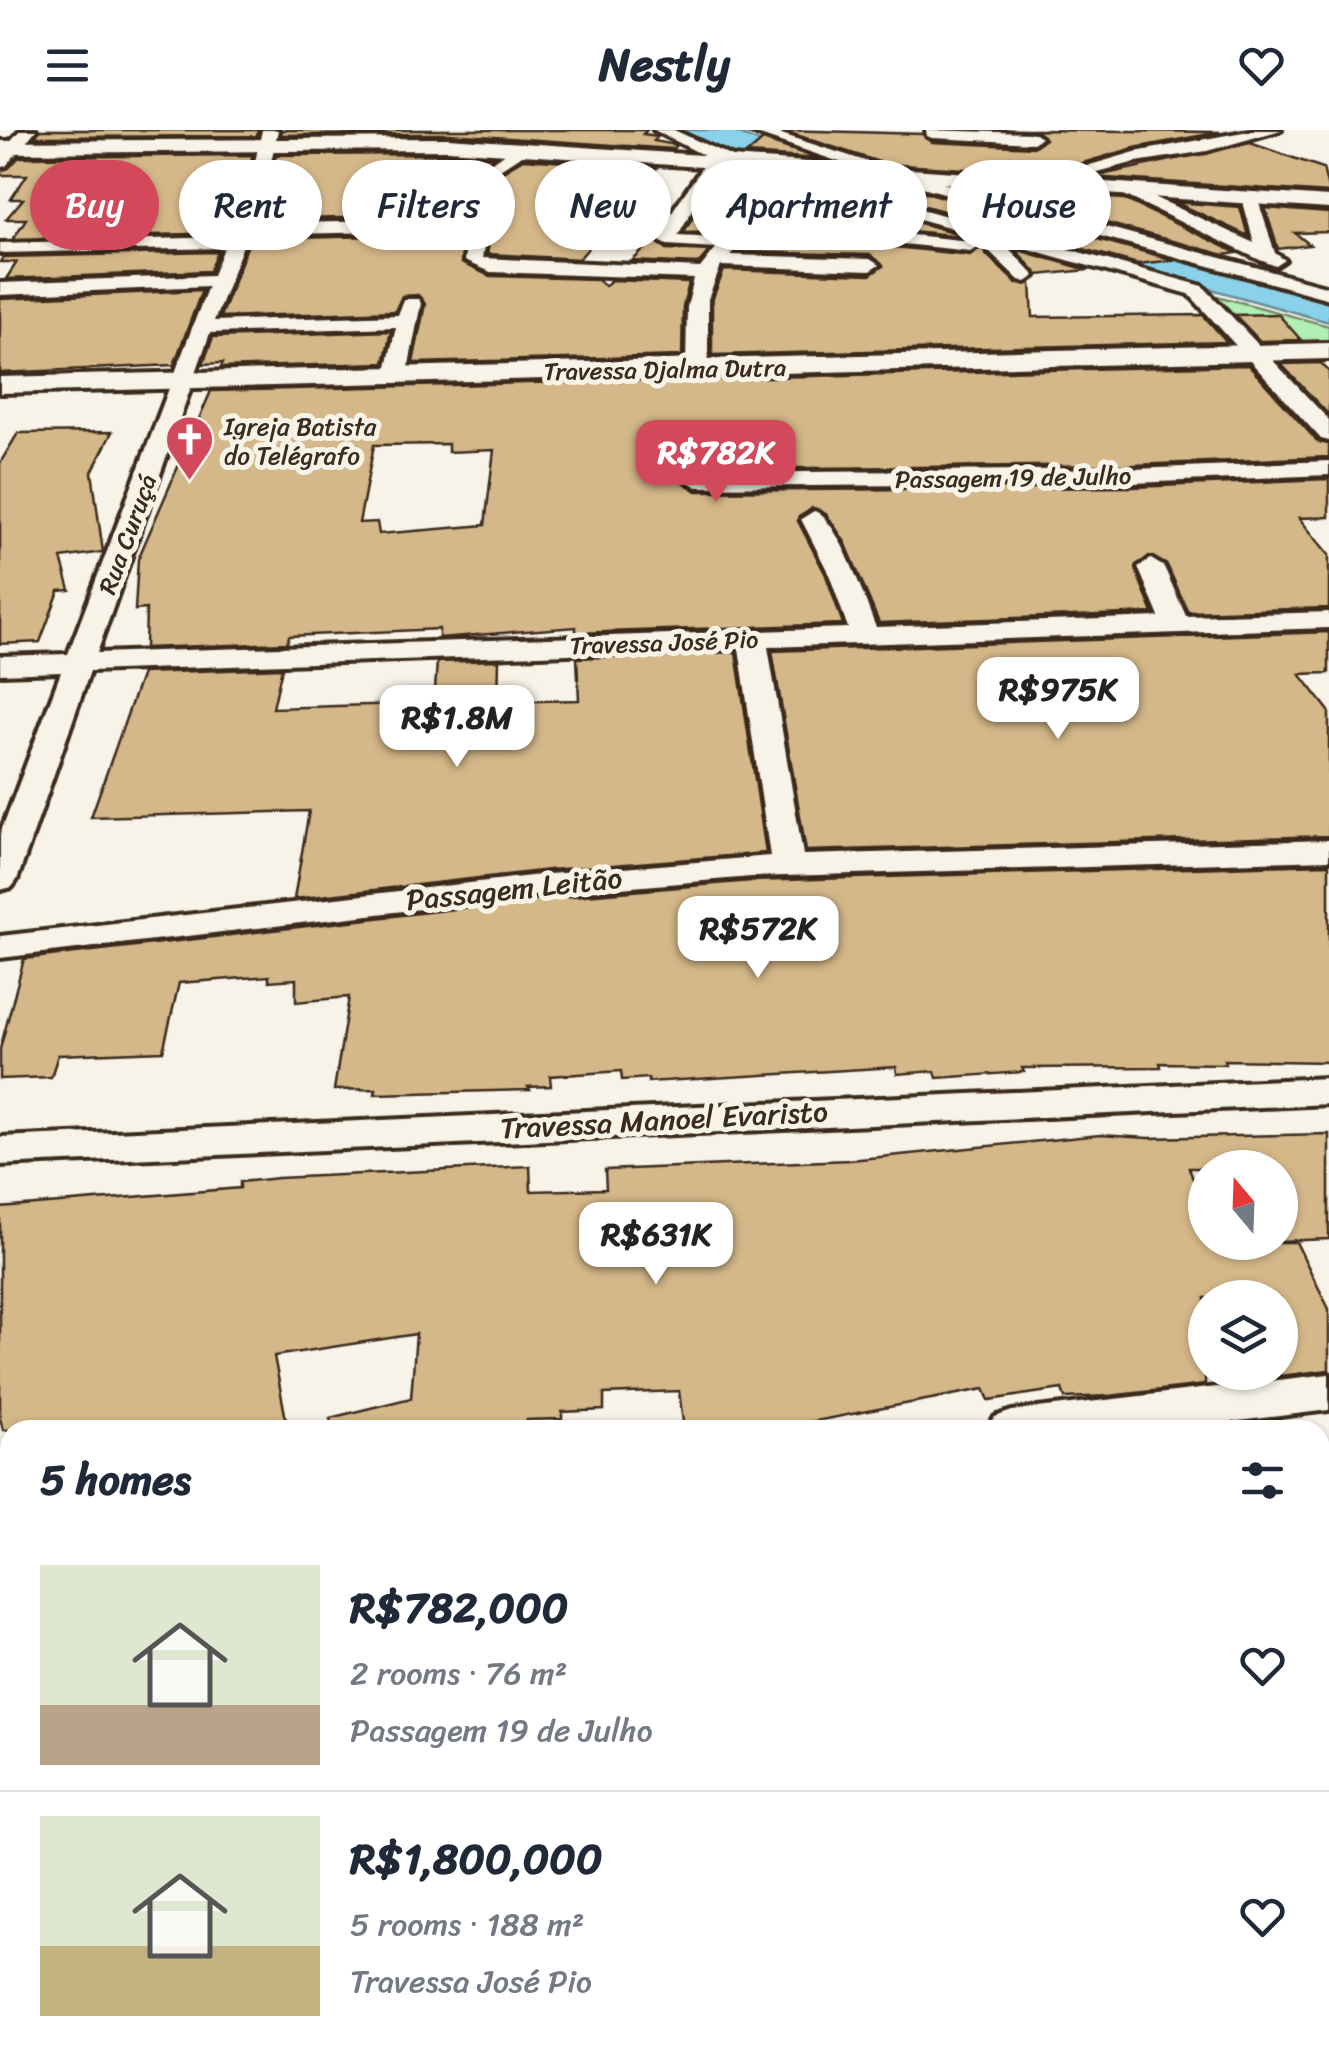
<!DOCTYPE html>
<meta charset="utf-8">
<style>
:root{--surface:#fff;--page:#f2f2f3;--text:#1f2937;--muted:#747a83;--line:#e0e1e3;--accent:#d1495b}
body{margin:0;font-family:Sriracha,sans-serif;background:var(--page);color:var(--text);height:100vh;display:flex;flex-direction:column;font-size:38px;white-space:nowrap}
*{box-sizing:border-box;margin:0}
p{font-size:32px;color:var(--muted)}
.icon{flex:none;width:55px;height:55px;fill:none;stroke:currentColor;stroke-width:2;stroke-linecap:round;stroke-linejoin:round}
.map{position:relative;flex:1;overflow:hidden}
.side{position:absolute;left:0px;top:1290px;width:1330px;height:642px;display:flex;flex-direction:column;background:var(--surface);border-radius:30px 30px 0 0;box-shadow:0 2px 8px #0004}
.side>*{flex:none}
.hud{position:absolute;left:30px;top:30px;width:1270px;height:90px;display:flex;gap:20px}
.needle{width:65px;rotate:341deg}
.controls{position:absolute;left:1188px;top:1020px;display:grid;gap:20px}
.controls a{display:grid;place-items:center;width:110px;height:110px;border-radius:50%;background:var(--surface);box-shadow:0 2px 8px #0004;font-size:50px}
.price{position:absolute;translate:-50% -85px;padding:0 22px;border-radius:20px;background:#fff;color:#222;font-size:32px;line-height:65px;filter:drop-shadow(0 2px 5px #0008)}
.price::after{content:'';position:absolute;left:50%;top:60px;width:30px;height:22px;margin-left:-15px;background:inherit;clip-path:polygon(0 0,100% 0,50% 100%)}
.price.current{background:var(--accent);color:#fff}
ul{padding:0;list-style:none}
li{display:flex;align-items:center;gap:30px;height:250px;padding:0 40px}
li+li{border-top:2px solid var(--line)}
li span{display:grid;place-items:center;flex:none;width:280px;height:200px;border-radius:0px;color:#555}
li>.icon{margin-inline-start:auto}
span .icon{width:120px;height:120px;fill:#fffc;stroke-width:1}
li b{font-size:42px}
h2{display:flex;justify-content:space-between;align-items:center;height:120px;padding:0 40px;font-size:42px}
.chip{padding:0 35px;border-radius:45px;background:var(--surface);box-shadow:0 2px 8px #0004;font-size:35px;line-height:90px}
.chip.current{background:var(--accent);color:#fff}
header{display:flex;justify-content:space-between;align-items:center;height:130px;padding:0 40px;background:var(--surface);font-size:45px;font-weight:700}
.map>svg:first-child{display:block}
.green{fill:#b0eeb4;stroke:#768c69;stroke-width:2.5}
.water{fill:#89d2ea;stroke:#6a8f98;stroke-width:2.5}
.building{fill:#d5b889;stroke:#3b2a1e;stroke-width:2.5;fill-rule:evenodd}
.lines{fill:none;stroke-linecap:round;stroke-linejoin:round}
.minor-casing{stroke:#3b2a1e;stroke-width:8}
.tertiary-casing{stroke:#3b2a1e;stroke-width:8}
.minor{fill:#f7f3e8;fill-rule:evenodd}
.tertiary{fill:#f7f3e8;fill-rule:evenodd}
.labels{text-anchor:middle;stroke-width:10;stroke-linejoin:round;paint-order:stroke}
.far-street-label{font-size:25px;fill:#3b2a1e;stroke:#f7f3e8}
.far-poi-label{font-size:25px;fill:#3b2a1e;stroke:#f7f3e8;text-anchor:start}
.street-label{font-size:30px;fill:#3b2a1e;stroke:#f7f3e8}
</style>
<header><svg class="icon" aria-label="menu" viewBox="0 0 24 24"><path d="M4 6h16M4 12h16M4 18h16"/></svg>Nestly<svg class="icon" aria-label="heart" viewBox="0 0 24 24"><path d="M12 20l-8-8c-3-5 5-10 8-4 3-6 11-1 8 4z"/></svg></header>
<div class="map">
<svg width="1329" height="1931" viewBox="0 0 1329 1931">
<rect width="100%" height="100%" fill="#f7f3e8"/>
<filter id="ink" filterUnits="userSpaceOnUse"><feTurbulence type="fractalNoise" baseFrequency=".01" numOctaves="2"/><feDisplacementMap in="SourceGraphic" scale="20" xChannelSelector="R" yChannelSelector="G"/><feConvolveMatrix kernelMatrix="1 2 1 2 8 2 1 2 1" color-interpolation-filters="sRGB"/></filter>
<g filter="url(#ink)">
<polygon class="green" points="1206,163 1329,196 1329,223 1258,226"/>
<polygon class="water" points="679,0 729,0 801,28 1329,172 1329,192 725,23"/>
<g class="building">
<polygon points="40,0 258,0 257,6 35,7"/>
<polygon points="281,0 647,0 643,4 658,6 654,11 676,15 673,19 448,4 281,5"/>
<polygon points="781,0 923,4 932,12 1033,17 1045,9 1035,0 1220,2 1134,18 1045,44 885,34"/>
<polygon points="763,10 819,29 747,24"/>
<polygon points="1250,13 1323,38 1329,63 1092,47"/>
<polygon points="448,24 493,27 480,37 478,59 469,85 256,90 276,25"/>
<polygon points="253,25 225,103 13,109 26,89 6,89 23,69 11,69 27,45 0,45 0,41 9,38 19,27"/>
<polygon points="523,29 657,38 579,129 487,124 503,41"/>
<polygon points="728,42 744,44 981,110 982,115 970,107 882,98 870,88 826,93 772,92 787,74 780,66 709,62"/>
<polygon points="826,49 896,54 1174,130 1138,134"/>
<polygon points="981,59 1124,69 1237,123 1224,125"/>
<polygon points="1175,72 1240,77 1248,106"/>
<polygon points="1265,78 1329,83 1329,102 1295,103 1310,115 1278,119"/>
<polygon points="697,79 752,81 723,101 684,102"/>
<polygon points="464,104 461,133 490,146 598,149 605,156 611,150 689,153 683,177 682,226 413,233 425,174 418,165 402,166 395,181 220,187 250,109"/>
<polygon points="654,110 667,119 709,121 698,134 632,131"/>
<polygon points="836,111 970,125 983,115 985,123 1016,153 1031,153 1033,187 1203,185 1227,212 712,225 712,170 724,140 870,145 883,136 870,125 740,122 752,112"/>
<polygon points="1015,119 1088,140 1038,145"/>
<polygon points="218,122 210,141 6,149 17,132 0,132 3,127"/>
<polygon points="202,160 174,235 0,243 0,169"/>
<polygon points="1278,184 1301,210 1260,211 1235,185"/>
<polygon points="391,201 384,233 221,238 223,233 203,234 213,207"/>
<polygon points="1321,233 1329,242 1329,285 1281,234"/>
<path d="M1248,235l70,77 11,2v13l-196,8 -436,4 -16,12 16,10 436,-4 196,-8v38l-30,1 30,37v53l-141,4 -21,-47 -18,-9 -14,12 18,45 -274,10 -34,-81 -19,-28 -14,-6 -14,13 28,54 17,49 -267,9v-6l-137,11v-9l-150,7 -2,7 -142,5 1,-39 -11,1 3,-51 73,-168zM448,314v8l46,-2 -9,75 -106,9 -2,-12 -18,1 15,-78z"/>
<polygon points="112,302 92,342 103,422 61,428 70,460 59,461 40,512 0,514 0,333 18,303"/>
<polygon points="1329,502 1329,543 1300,544 1329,581 1329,706 806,721 772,521"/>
<polygon points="736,522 766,723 549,740 294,769 309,681 91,687 142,543 282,538 273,578 434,573 437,532 499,530 498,572 579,570 577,528"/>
<polygon points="1329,734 1329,932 1224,930 1225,934 1160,933 1161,937 1022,938 1024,942 937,948 935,941 897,944 896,937 648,952 648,948 622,950 621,941 550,946 551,956 528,957 530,960 375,964 376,959 334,960 349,867 296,872 296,849 269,851 269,846 179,853 163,921 58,925 51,947 0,949 0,919 24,829 549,768 751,751"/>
<polygon points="1329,1004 1329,1109 1280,1111 1280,1038 1189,1038 1205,1082 1205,1112 1296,1112 1329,1179 1329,1240 1280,1246 1280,1168 1205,1168 1205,1255 1109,1266 1065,1268 1062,1259 989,1270 984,1259 773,1299 684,1300 679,1261 604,1264 604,1280 562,1282 562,1289 527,1290 527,1297 332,1300 330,1288 411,1268 416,1204 274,1226 288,1300 3,1300 0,1288 0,1078 240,1058 240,1052 278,1048 530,1036 531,1061 606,1059 605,1040 850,1030 1100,1005 1148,1008"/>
</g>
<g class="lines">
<defs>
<g id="minor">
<polygon points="20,0 36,0 6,36 0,38 0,23"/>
<path d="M262,0h16l-11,50 -16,44 221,-5 10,-29 2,-23 36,-23 6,2v6l-26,17 -18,89 218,10 16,-20 -49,-3 -9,-5c12,-33 34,-52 49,-83l-53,-27h20l61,28 468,128 126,134v21l-8,-2 -132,-145 -186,-52 32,34 -9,6 -7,-2 -31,-30 -4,-13 -264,-74 -17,32 77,5 3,4 -19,22 62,1 44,-5 9,5 -6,4 97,10 9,5 -9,5 -134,-14h-67l-18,1 -22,17 141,4 9,6 -9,6 -149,-5 -13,33v69l-11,6 -11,-6 1,-61 7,-28 -204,-7 -26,-11 4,-31 -221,5 -33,86 184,-6 6,-16h14l3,4 -14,72 -11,6 -11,-6 11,-48 -186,6 -113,320 751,-25 -19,-54 -28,-55 13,-8c24,6 52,92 62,116l283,-10 -21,-50 13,-8 13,8 22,49 143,-4v16l-561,19 35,208 526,-15v20l-578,17 -202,17 -549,64v-22l549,-62 221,-18 -31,-208 -649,23 -73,209 -5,7 -12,3v-56l61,-162 -61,2v-18l68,-2 140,-368 -208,9v-12l213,-8 11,-27 -224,5v-10l228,-6 23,-57zM695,75l66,3c-30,33 -41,29 -83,27z"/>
<polygon points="745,0 769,0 887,38 1329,157 1329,169 875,44"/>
<polygon points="926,0 1033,3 1041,8 1033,13 932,8 927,6"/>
<polygon points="1254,0 1281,0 1207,21 1136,32 1039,57 1031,52 1135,22"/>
<polygon points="1126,54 1254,113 1242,68 1256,64 1275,123 1285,130 1276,136 1260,130 1120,63 1120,55"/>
<polygon points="1329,331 1329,345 1133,353 697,357 685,350 697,343 1133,339"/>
<polygon points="1329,948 1329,974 0,1035 0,1007"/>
<polygon points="1329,1244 1329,1280 1164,1300 988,1300 995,1287 1012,1281"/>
<polygon points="10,1444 10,1488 0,1491 0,1447"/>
<polygon points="1329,1610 1329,1662 1320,1664 1320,1612"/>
<polygon points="1050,1922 1115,1922 1118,1931 1053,1931"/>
</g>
<g id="tertiary">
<polygon points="448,8 1329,67 1329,79 448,20 0,23 0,11"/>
<polygon points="1329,213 1329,229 0,263 0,247"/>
</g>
</defs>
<use href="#minor" class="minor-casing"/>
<use href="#tertiary" class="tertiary-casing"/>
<use href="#minor" class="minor"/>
<use href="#tertiary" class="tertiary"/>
</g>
</g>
<defs>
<symbol id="church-pin" viewBox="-11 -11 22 30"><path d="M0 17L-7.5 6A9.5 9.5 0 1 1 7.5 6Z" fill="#d1495b" stroke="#f7f3e8"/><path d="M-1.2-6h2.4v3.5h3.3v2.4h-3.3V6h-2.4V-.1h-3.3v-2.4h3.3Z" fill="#fff"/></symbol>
</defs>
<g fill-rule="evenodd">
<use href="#church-pin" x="162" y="282" width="55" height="75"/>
</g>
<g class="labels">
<g class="far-street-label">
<text transform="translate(665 239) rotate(-1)" y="9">Travessa Djalma Dutra</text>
<text transform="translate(1013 347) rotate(-1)" y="9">Passagem 19 de Julho</text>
<text transform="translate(127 404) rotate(-70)" y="9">Rua Curuçá</text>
<text transform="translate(664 512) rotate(-2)" y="9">Travessa José Pio</text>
</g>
<g class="far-poi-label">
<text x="224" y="305">Igreja Batista<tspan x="224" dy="29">do Telégrafo</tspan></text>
</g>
<g class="street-label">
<text transform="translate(514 759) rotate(-6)" y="10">Passagem Leitão</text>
<text transform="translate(664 990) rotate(-3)" y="10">Travessa Manoel Evaristo</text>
</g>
</g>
</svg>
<div class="controls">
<a><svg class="needle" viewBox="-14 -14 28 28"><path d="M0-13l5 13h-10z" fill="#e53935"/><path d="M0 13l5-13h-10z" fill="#747a83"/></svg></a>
<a><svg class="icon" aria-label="layers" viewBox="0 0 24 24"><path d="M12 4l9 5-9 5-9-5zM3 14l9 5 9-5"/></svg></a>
</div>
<b class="price current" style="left:716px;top:375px">R$782K</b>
<b class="price" style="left:1058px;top:612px">R$975K</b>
<b class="price" style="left:457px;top:640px">R$1.8M</b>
<b class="price" style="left:758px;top:851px">R$572K</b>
<b class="price" style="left:656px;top:1157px">R$631K</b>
<div class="hud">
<a class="chip current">Buy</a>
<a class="chip">Rent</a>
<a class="chip">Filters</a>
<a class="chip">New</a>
<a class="chip">Apartment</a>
<a class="chip">House</a>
</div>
<section class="side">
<h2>5 homes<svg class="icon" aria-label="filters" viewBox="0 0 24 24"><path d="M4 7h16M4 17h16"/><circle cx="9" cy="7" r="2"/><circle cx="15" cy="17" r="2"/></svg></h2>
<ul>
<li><span style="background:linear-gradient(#dfe7d0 70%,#b9a48a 0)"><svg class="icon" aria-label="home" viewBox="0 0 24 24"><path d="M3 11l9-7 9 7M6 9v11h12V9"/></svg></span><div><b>R$782,000</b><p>2 rooms · 76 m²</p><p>Passagem 19 de Julho</p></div><svg class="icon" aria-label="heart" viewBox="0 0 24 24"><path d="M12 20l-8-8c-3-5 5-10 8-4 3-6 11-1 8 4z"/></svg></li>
<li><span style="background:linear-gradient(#dfe7d0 65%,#c2b280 0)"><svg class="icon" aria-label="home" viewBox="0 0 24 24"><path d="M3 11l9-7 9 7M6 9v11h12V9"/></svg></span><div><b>R$1,800,000</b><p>5 rooms · 188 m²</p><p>Travessa José Pio</p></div><svg class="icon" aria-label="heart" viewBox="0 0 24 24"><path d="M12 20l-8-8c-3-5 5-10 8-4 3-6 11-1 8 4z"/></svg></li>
</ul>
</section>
</div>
